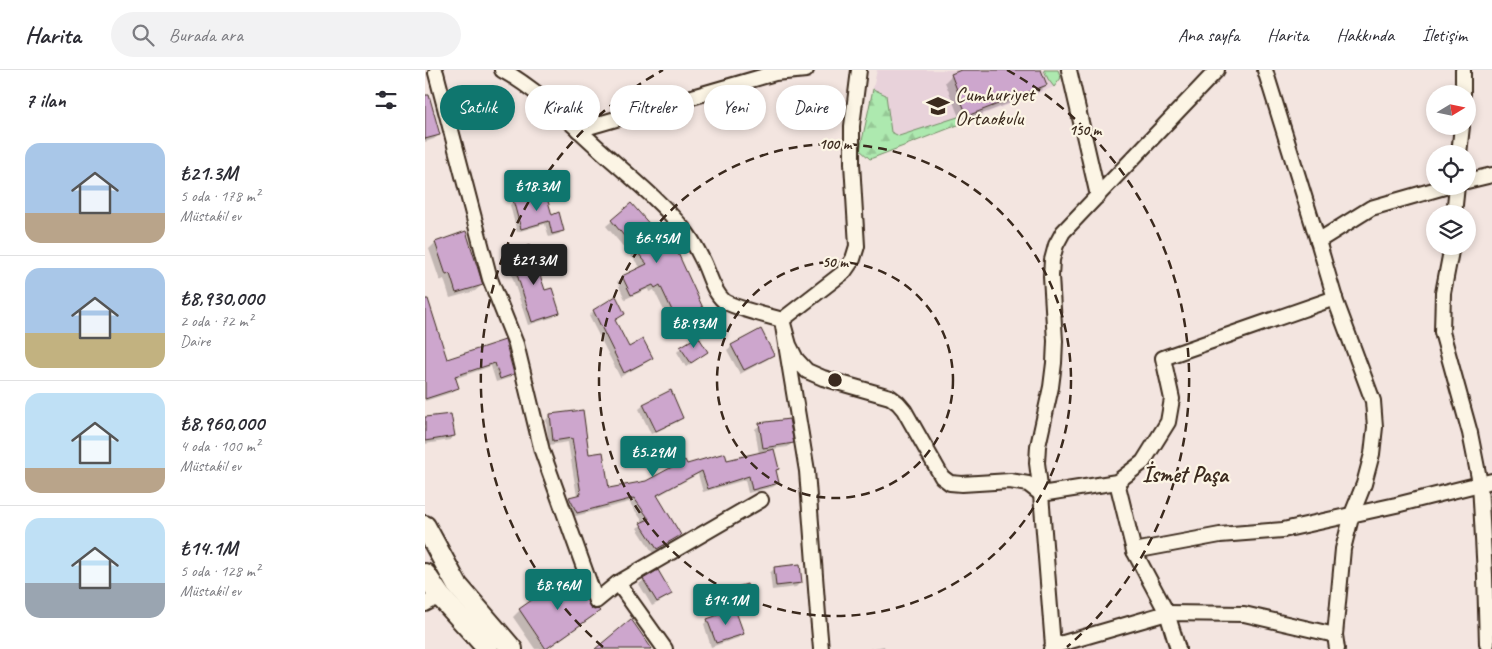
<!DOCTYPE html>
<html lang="tr">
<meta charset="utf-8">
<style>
:root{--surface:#fff;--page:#f2f2f3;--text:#2b2b33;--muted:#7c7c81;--line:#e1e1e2;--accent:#0f766e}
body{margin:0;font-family:Caveat,sans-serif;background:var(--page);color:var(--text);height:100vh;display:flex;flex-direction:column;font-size:19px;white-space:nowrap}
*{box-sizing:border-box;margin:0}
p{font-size:16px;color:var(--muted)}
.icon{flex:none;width:28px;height:28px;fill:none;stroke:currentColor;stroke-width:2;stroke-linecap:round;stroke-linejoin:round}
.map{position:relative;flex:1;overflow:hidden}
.sheet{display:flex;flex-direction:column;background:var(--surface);width:425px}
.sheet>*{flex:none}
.banner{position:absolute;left:15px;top:15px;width:475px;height:45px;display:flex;gap:10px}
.needle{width:32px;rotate:80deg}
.fabs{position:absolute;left:1001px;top:15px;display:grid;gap:10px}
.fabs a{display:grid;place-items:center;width:50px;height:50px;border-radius:50%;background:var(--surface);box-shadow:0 2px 8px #0003;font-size:25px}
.price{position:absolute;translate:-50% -42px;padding:0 11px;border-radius:5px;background:var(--accent);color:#fff;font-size:16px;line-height:32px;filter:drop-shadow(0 1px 2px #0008)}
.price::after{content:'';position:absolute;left:50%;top:30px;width:15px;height:11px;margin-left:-8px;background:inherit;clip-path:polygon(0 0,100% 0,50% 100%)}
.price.active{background:#222;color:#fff}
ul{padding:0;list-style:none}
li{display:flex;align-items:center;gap:15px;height:125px;padding:0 25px}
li+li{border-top:1px solid var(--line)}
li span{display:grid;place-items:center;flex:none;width:140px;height:100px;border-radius:15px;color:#555}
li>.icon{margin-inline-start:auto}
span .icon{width:60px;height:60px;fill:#fffc;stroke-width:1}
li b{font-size:21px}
h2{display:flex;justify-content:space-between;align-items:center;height:60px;padding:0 25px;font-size:21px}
.chip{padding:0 18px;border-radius:22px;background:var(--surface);box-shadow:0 2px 8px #0003;font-size:18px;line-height:45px}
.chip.active{background:var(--accent);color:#fff}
header{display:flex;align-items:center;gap:30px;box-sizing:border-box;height:70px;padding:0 25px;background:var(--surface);border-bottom:1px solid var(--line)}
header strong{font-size:24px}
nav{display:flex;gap:28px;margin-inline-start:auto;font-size:18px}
.search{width:350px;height:45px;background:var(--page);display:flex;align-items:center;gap:12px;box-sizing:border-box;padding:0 18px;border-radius:28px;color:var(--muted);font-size:19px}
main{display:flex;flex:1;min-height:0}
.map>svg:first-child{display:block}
.built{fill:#e8d2da}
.forest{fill:url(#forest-firs);stroke:#748a66}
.shadow{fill:#0003}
.building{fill:#cda6cd;stroke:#3b2a1e}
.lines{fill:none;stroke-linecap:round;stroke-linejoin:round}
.minor-casing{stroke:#3b2a1e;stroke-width:18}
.secondary-casing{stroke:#3b2a1e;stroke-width:24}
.minor{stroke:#fcf5e5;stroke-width:14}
.secondary{stroke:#fcf5e5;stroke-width:20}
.ring{fill:none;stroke:#3b2a1e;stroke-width:2.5;stroke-dasharray:9 6}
.labels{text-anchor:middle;stroke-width:4.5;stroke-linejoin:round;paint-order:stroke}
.poi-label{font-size:21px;fill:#3b2a1e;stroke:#fcf5e5;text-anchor:start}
.neighbourhood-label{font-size:22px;font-weight:bold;fill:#3b2a1e;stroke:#fcf5e5}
.centre{fill:#3b2a1e;stroke:#fcf5e5;stroke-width:2.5}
.ring-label{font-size:15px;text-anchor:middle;font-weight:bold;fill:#3b2a1e;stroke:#fcf5e5;stroke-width:4.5;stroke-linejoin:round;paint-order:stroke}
</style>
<header>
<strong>Harita</strong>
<div class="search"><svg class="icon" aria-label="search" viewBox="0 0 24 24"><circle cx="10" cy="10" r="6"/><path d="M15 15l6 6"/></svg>Burada ara</div>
<nav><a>Ana sayfa</a><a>Harita</a><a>Hakkında</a><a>İletişim</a></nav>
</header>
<main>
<section class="sheet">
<h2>7 ilan<svg class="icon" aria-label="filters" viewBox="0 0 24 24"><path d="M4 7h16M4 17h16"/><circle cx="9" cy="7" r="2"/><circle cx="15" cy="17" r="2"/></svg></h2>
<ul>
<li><span style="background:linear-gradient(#a9c7e8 70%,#b9a48a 0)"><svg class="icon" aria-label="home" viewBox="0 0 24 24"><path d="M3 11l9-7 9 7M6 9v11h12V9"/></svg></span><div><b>₺21.3M</b><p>5 oda · 178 m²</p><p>Müstakil ev</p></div></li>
<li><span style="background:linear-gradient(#a9c7e8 65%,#c2b280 0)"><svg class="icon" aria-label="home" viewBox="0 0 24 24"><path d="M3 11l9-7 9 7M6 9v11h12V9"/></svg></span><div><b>₺8,930,000</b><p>2 oda · 72 m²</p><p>Daire</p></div></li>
<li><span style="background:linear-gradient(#bfe0f5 75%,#b9a48a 0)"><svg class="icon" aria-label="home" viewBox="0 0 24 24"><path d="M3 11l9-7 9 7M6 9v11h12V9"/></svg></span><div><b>₺8,960,000</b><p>4 oda · 100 m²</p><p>Müstakil ev</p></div></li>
<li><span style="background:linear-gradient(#bfe0f5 65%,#9aa5b1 0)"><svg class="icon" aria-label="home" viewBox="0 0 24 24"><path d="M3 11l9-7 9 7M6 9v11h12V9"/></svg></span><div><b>₺14.1M</b><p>5 oda · 128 m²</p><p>Müstakil ev</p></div></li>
</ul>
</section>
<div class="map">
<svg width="1067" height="579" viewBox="0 0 1067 579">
<defs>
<pattern id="forest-firs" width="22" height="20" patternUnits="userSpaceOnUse" patternTransform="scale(1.25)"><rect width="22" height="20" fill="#ade9af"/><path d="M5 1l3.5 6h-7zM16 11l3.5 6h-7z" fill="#96c896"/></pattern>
</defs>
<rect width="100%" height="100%" fill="#f3e5e0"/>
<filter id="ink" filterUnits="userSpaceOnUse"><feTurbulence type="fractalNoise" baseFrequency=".02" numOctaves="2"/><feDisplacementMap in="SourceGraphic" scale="10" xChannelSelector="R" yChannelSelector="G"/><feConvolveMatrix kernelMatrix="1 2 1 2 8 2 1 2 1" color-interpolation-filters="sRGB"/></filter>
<g filter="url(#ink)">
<polygon class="built" points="452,0 633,0 636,8 629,17 445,89 435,80"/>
<g class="forest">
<polygon points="619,0 633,0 636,8 629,17 623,9"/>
<polygon points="448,19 461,25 466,62 474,66 536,46 538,53 445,89 435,80"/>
</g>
<g class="shadow">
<polygon points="539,0 615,0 621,15 614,22 536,52 520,12 527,5"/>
<polygon points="0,33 14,65 9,69 0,72"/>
<polygon points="89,131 126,146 138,160 134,164 124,167 120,154 92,162 85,135"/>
<polygon points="187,151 277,238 272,243 246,255 229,220 224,222 223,219 200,229 192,212 198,207 216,198 181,156"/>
<polygon points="10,173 57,215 50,221 25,228 19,209 15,211 4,179"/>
<polygon points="104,177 120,221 133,242 129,247 103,255 81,188 85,183"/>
<polygon points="191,228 199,244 189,251 204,279 226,287 222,292 195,307 164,246 169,241"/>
<polygon points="0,248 21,291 79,272 88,304 84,308 71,312 66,296 29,309 32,318 28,322 0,331"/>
<polygon points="307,276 347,284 343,289 315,304 302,280"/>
<polygon points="256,278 282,282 261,297 252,282"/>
<polygon points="219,335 257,347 252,352 226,364 214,339"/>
<polygon points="157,341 163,385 183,419 222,412 261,395 301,391 334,384 330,359 335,355 367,373 363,377 348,379 353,399 350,401 353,413 348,417 323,423 320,410 278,422 273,404 231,427 255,465 250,469 228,483 212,458 219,453 204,432 147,447 140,432 145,428 152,426 143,372 124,375 121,350 125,345"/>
<polygon points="0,349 29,366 25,370 0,374"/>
<polygon points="350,498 376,512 371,517 347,520 345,503"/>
<polygon points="219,510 245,524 241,528 227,536 214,514"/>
<polygon points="321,515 326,528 321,532 302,539 298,526 302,521"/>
<polygon points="164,538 173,541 166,548 122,579 110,579 88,547 95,540"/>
<polygon points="283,550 317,564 313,568 286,577 279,554"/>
<polygon points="459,576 460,579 444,579"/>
</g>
<g class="building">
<polygon points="536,0 616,0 622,15 542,46 526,4"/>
<polygon points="0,25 4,25 15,65 0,69"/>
<polygon points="120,121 127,145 134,142 139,161 127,164 124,151 96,159 88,130"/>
<polygon points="206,133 249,182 252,181 278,238 252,251 235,215 230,218 228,215 206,225 197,206 222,194 186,150"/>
<polygon points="41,161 58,215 31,223 25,204 21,205 10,172"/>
<polygon points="105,175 120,220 127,218 135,243 107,252 85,182"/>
<polygon points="191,226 200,244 190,250 204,277 218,269 228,288 199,303 168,240"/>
<polygon points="0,229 3,229 22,289 80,270 89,304 75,309 70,293 30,306 34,318 0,329"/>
<polygon points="336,259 349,285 319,300 306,275"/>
<polygon points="273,266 283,282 266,293 255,277"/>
<polygon points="246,320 258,348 231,361 218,334"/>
<polygon points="158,340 164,384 178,382 184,418 221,411 260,390 262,394 300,383 302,390 349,379 354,399 351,400 354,413 327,420 324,406 283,419 277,401 232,425 256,465 232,479 215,453 224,449 209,428 152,443 144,427 156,424 147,368 128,371 125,344"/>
<polygon points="26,344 30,366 0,371 0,347"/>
<polygon points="364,349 369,373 338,378 334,353"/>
<polygon points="375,494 377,513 351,516 349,497"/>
<polygon points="233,500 247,524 232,532 218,509"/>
<polygon points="147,502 155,513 165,537 169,540 173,539 175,541 121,579 94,539"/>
<polygon points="322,514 327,528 306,535 302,520"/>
<polygon points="310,539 319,564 291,573 282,549"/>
<polygon points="206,549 227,579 170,579"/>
</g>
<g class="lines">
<defs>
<g id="minor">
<path d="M77,0c35,19 65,50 95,77 30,27 63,53 88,84 7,8 13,20 18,30 6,12 10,31 21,40 10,7 45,15 58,19l7,25 7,14 11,12 16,7 67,19 8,6 6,7 38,67 8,6 12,1 48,-3 18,3 13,10 76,-12 26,-20 25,-40 4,-23 -9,-41 172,-60"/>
<polyline points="644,0 673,126"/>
<polyline points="840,0 893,171 911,232 948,331 950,357 947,384 939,414 927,444 918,479 910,565 912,579"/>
<polyline points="11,3 65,209 91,274 117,381 171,531 193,513 240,579"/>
<polyline points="1038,24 1038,0"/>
<polyline points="153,60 350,3 381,0"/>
<polyline points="1034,84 1037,56"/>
<polyline points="1042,111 1067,105"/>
<polyline points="1029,144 1032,116"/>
<polyline points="893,171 946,138 1023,116"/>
<polyline points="1027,176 1018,223 1017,262 1045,363 1055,413 1060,505 1062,574"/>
<polyline points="692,412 709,481 742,543 753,579"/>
<polyline points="709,481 795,465 858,460 971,435 1067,411"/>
<polyline points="193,513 336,430"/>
<polyline points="0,534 15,526"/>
<polyline points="628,576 742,543 819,544 910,565"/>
<polyline points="396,579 393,545 382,401 357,250 419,202 428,189 432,176 427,93 427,56 434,0"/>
<polyline points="626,579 628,576 616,424 612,393 613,376 626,317 629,293 630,271 626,206 627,190 631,175 638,162 792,0"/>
</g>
<g id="secondary">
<polyline points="0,456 32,515 87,579"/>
<polyline points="0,504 15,526 63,579"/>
</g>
</defs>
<use href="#minor" class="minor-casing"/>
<use href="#secondary" class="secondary-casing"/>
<use href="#minor" class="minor"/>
<use href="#secondary" class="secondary"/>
</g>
</g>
<g class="ring">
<circle cx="410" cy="310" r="118"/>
<circle cx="410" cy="310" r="236"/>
<path d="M178 577A354 354 0 0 1 238 0M582 0A354 354 0 0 1 642 577"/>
</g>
<defs>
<symbol id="school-bare" viewBox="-9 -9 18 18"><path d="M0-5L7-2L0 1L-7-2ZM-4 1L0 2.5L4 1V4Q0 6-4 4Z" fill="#3b2a1e" stroke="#fcf5e5" stroke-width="2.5" paint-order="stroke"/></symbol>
</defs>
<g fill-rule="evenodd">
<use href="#school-bare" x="497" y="20" width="32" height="32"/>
</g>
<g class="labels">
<g class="poi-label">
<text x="530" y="31">Cumhuriyet<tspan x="530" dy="24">Ortaokulu</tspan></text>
</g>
<g class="neighbourhood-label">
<text x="760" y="412">İsmet Paşa</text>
</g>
</g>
<circle cx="410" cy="310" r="8" class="centre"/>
<g class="ring-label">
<text x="660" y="65">150 m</text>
<text x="410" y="79">100 m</text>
<text x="410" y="197">50 m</text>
</g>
</svg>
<div class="fabs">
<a><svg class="needle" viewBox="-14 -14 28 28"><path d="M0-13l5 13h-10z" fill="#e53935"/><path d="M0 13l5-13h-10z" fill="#7c7c81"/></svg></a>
<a><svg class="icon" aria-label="locate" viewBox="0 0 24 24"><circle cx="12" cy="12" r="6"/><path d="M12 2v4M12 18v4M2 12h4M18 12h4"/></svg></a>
<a><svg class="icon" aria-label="layers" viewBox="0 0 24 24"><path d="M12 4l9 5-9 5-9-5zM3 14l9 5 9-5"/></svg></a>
</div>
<b class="price" style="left:112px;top:142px">₺18.3M</b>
<b class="price" style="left:232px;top:194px">₺6.45M</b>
<b class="price active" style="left:109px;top:216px">₺21.3M</b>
<b class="price" style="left:269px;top:279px">₺8.93M</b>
<b class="price" style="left:228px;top:408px">₺5.29M</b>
<b class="price" style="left:133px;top:541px">₺8.96M</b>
<b class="price" style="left:301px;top:556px">₺14.1M</b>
<div class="banner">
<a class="chip active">Satılık</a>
<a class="chip">Kiralık</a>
<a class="chip">Filtreler</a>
<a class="chip">Yeni</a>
<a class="chip">Daire</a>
</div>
</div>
</main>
